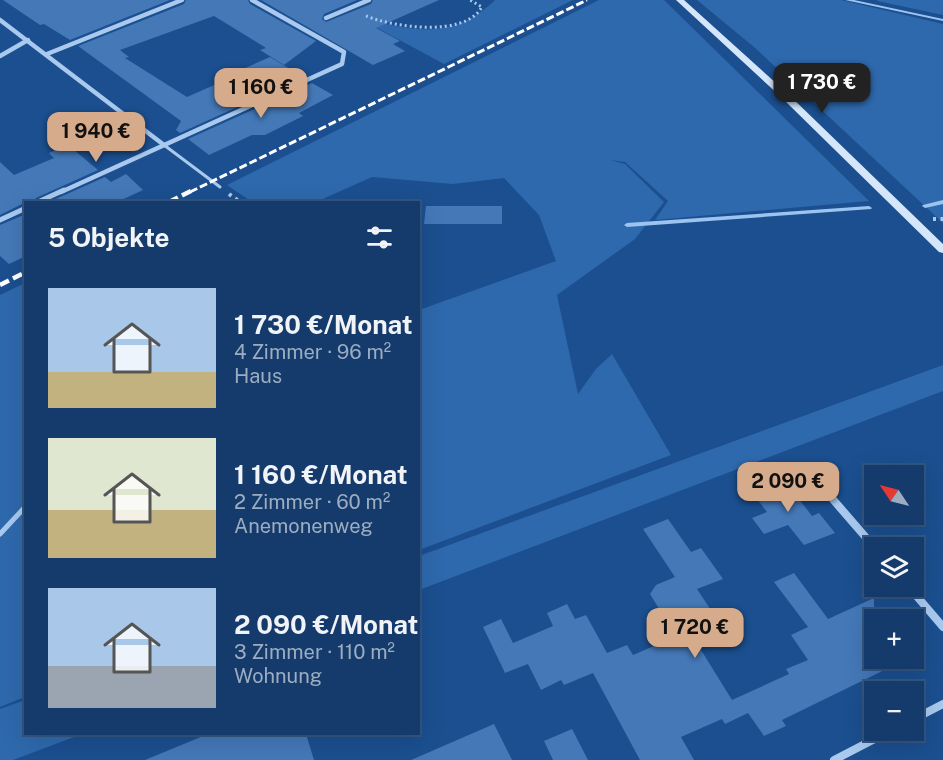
<!DOCTYPE html>
<html lang="de">
<meta charset="utf-8">
<style>
:root{--surface:#143b6b;--page:#214673;--text:#f1f3f6;--muted:#9dadc1;--line:#33557e;--accent:#d6ab8b}
body{margin:0;font-family:"Public Sans",sans-serif;background:var(--page);color:var(--text);height:100vh;display:flex;flex-direction:column;font-size:22px;white-space:nowrap}
*{box-sizing:border-box;margin:0}
p{font-size:20px;color:var(--muted)}
.icon{flex:none;width:33px;height:33px;fill:none;stroke:currentColor;stroke-width:2;stroke-linecap:round;stroke-linejoin:round}
.map{position:relative;flex:1;overflow:hidden}
.sheet{position:absolute;left:24px;top:201px;width:396px;height:534px;display:flex;flex-direction:column;background:var(--surface);border-radius:0px;box-shadow:0 6px 24px #0002,0 0 0 2px var(--line)}
.sheet>*{flex:none}
.needle{width:39px;rotate:305deg}
.buttons{position:absolute;left:864px;top:465px;display:grid;gap:12px}
.buttons a{display:grid;place-items:center;width:60px;height:60px;border-radius:0px;background:var(--surface);box-shadow:0 6px 24px #0002,0 0 0 2px var(--line);font-size:30px}
.price{position:absolute;translate:-50% -51px;padding:0 14px;border-radius:12px;background:var(--accent);color:#111;font-size:20px;line-height:39px;filter:drop-shadow(0 2px 3px #0008)}
.price::after{content:'';position:absolute;left:50%;top:36px;width:18px;height:14px;margin-left:-9px;background:inherit;clip-path:polygon(0 0,100% 0,50% 100%)}
.price.selected{background:#222;color:#fff}
ul{padding:0;list-style:none}
li{display:flex;align-items:center;gap:18px;height:150px;padding:0 24px}
li span{display:grid;place-items:center;flex:none;width:168px;height:120px;border-radius:0px;color:#555}
li>.icon{margin-inline-start:auto}
span .icon{width:72px;height:72px;fill:#fffc;stroke-width:1}
li b{font-size:26px}
h2{display:flex;justify-content:space-between;align-items:center;height:72px;padding:0 24px;font-size:26px}
.map>svg:first-child{display:block}
.green{fill:#2e69ad}
.lines{fill:none;stroke-linecap:round;stroke-linejoin:round}
.stream{fill:#9cc4f0;fill-rule:evenodd}
.building{fill:#4478b7}
.path-far1{stroke:#a9c9ee;stroke-width:3;stroke-dasharray:2 3;stroke-linecap:butt}
.path{stroke:#a9c9ee;stroke-width:4;stroke-dasharray:3 4.5;stroke-linecap:butt}
.lane-far1{stroke:#a9c9ee;stroke-width:3}
.lane{stroke:#a9c9ee;stroke-width:5}
.street-far2{stroke:#a9c9ee;stroke-width:4.5}
.street-far1{stroke:#a9c9ee;stroke-width:5}
.street{stroke:#a9c9ee;stroke-width:8}
.secondary{fill:#d6e6fa;fill-rule:evenodd}
.rail-far1{stroke:#fff;stroke-width:3;stroke-dasharray:8 3;stroke-linecap:butt}
.rail{stroke:#fff;stroke-width:4.5;stroke-dasharray:10 4.5;stroke-linecap:butt}
</style>
<div class="map">
<svg width="943" height="760" viewBox="0 0 943 760">
<rect width="100%" height="100%" fill="#1b4f8f"/>
<g class="green">
<path d="M495,0h78l-129,64 -91,-49c52,15 98,28 142,-15z"/>
<polygon points="599,0 664,0 869,201 655,220 668,201 625,162 610,160 625,164 664,202 635,239 557,295 578,394 596,369 612,354 671,455 419,550 419,310 556,261 539,215 504,178 453,184 372,177 316,202 252,202 227,185"/>
<polygon points="697,0 841,0 943,24 943,223 754,47"/>
<polygon points="878,0 943,0 943,15 877,1"/>
<polygon points="25,283 25,697 0,707 0,295"/>
<polygon points="943,365 943,391 419,590 419,556"/>
<polygon points="25,700 26,734 82,734 13,760 0,760 0,709"/>
</g>
<g class="lines">
<g class="stream">
<polygon points="845,0 854,0 943,19 943,21"/>
<polygon points="943,200 943,204 925,208 922,206 923,205"/>
<polygon points="869,206 872,208 871,209 627,227 624,225 627,223"/>
</g>
</g>
<g class="building">
<polygon points="3,0 170,0 70,40 44,24 40,25"/>
<polygon points="186,0 248,0 250,4 316,41 284,65 260,50 266,48 214,16 120,50 129,57 125,58 187,97 246,71 243,69 270,57 303,77 180,133 176,130 181,121 78,46 184,4"/>
<polygon points="261,0 357,0 324,14 322,19 326,22 371,4 373,0 439,0 376,28 400,41 393,44 405,51 373,65"/>
<polygon points="312,83 333,95 299,113 303,116 265,135 252,135 209,155 188,139"/>
<polygon points="68,145 98,170 36,198 33,202 26,202 0,215 0,162 14,175 54,158 49,153"/>
<polygon points="126,174 143,190 117,202 49,202 105,177 111,182"/>
<polygon points="426,206 502,206 502,224 424,224"/>
<polygon points="26,214 26,256 9,264 0,256 0,225"/>
<polygon points="782,477 812,516 819,513 835,533 804,545 788,525 764,534 752,518 767,512 750,490"/>
<polygon points="668,519 691,552 701,548 723,579 697,589 726,633 698,645 732,700 789,674 786,669 808,660 791,635 808,627 774,582 794,573 828,619 874,598 874,658 909,658 782,720 786,726 764,736 748,713 725,724 722,719 681,737 694,760 640,760 593,673 564,685 561,680 541,690 528,664 505,673 483,627 501,619 513,643 553,626 547,613 567,604 575,619 586,615 607,653 627,645 633,655 668,640 659,626 667,622 650,594 656,585 675,577 643,529"/>
<polygon points="494,724 512,760 411,760"/>
<polygon points="572,729 588,760 553,760 544,741"/>
<polygon points="208,734 306,734 314,760 145,760"/>
</g>
<g class="lines">
<path class="path-far1" d="M366,16c27,11 98,22 116,-9l-12,-7"/>
<g class="path">
<polyline points="229,194 240,202"/>
<polyline points="933,219 943,219"/>
</g>
<polyline class="lane-far1" points="164,145 220,187"/>
<polyline class="lane" points="0,534 26,506"/>
<g class="street-far2">
<polyline points="326,18 369,0"/>
<polyline points="0,20 164,145"/>
<polyline points="47,54 182,0"/>
<polyline points="0,56 28,40"/>
<polyline points="61,192 342,64 344,52 252,0"/>
</g>
<g class="street-far1">
<polyline points="38,202 64,190"/>
<polyline points="0,220 26,208"/>
</g>
<g class="street">
<polyline points="830,496 875,548"/>
<polyline points="908,586 943,627"/>
<polyline points="914,719 943,704"/>
<polyline points="834,760 892,730"/>
</g>
<polygon class="secondary" points="676,0 684,0 787,93 943,244 943,253 939,252 781,97"/>
<polyline class="rail-far1" points="190,192 587,0"/>
<g class="rail">
<polyline points="169,202 193,190"/>
<polyline points="0,285 26,272"/>
</g>
</g>
</svg>
<div class="buttons">
<a><svg class="needle" viewBox="-14 -14 28 28"><path d="M0-13l5 13h-10z" fill="#e53935"/><path d="M0 13l5-13h-10z" fill="#9dadc1"/></svg></a>
<a><svg class="icon" aria-label="layers" viewBox="0 0 24 24"><path d="M12 4l9 5-9 5-9-5zM3 14l9 5 9-5"/></svg></a>
<a>+</a>
<a>−</a>
</div>
<b class="price selected" style="left:822px;top:114px">1 730 €</b>
<b class="price" style="left:261px;top:119px">1 160 €</b>
<b class="price" style="left:96px;top:163px">1 940 €</b>
<b class="price" style="left:788px;top:513px">2 090 €</b>
<b class="price" style="left:695px;top:659px">1 720 €</b>
<section class="sheet">
<h2>5 Objekte<svg class="icon" aria-label="filters" viewBox="0 0 24 24"><path d="M4 7h16M4 17h16"/><circle cx="9" cy="7" r="2"/><circle cx="15" cy="17" r="2"/></svg></h2>
<ul>
<li><span style="background:linear-gradient(#a9c7e8 70%,#c2b280 0)"><svg class="icon" aria-label="home" viewBox="0 0 24 24"><path d="M3 11l9-7 9 7M6 9v11h12V9"/></svg></span><div><b>1 730 €/Monat</b><p>4 Zimmer · 96 m²</p><p>Haus</p></div></li>
<li><span style="background:linear-gradient(#dfe7d0 60%,#c2b280 0)"><svg class="icon" aria-label="home" viewBox="0 0 24 24"><path d="M3 11l9-7 9 7M6 9v11h12V9"/></svg></span><div><b>1 160 €/Monat</b><p>2 Zimmer · 60 m²</p><p>Anemonenweg</p></div></li>
<li><span style="background:linear-gradient(#a9c7e8 65%,#9aa5b1 0)"><svg class="icon" aria-label="home" viewBox="0 0 24 24"><path d="M3 11l9-7 9 7M6 9v11h12V9"/></svg></span><div><b>2 090 €/Monat</b><p>3 Zimmer · 110 m²</p><p>Wohnung</p></div></li>
</ul>
</section>
</div>
